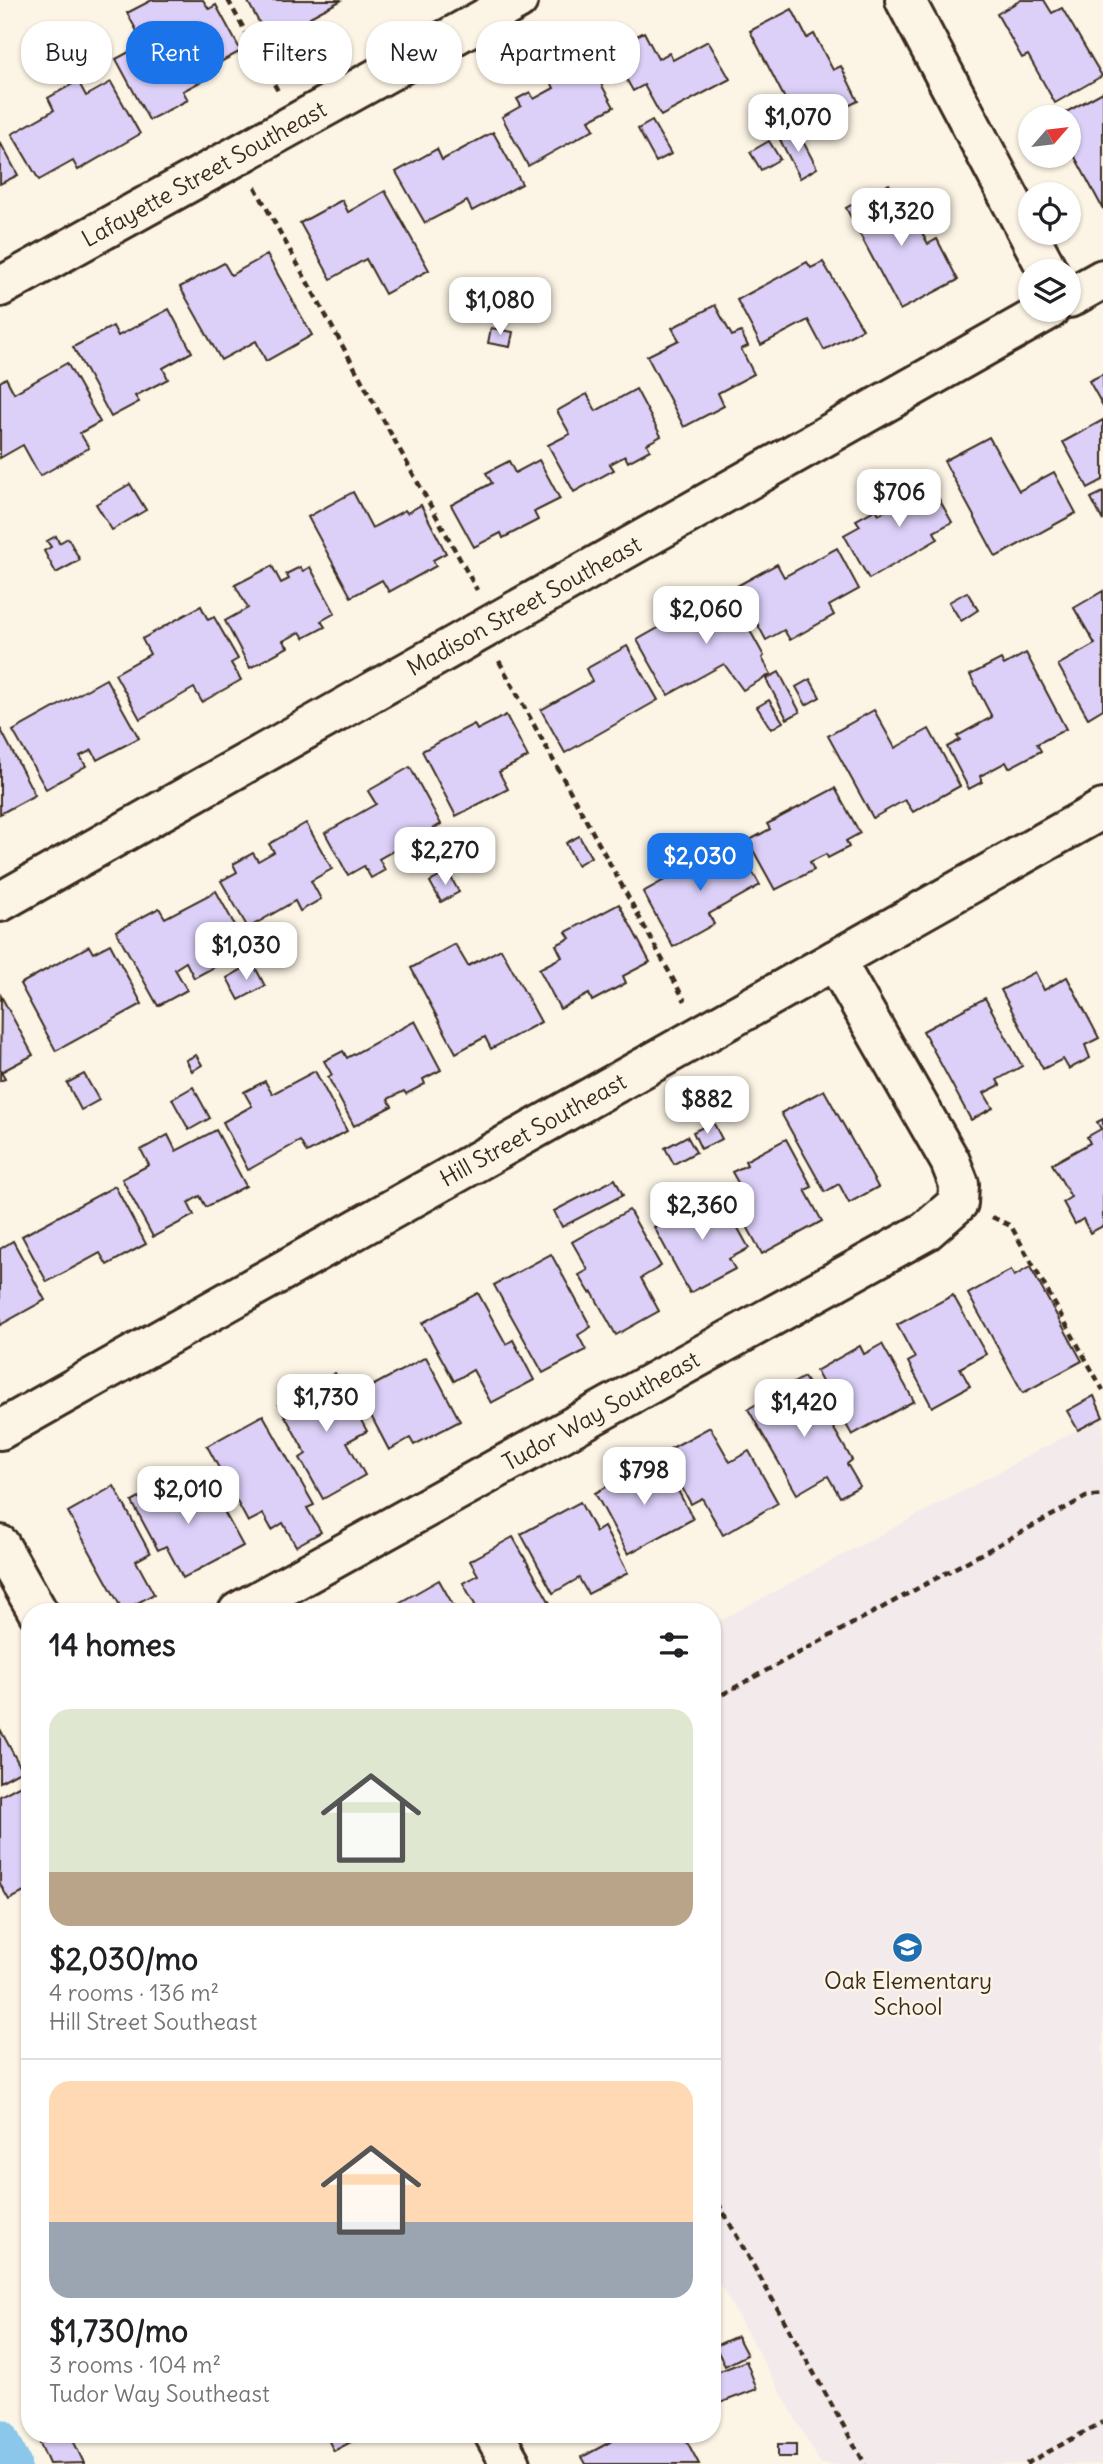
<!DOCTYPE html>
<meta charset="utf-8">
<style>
:root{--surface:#fff;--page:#f2f2f2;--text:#202124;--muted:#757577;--line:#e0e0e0;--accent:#1a73e8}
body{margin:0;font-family:Delius,sans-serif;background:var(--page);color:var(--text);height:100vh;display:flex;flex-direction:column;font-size:26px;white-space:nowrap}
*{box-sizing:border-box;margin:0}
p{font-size:23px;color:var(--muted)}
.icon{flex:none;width:38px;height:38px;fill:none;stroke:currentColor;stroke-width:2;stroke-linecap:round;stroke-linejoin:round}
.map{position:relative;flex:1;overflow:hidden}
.sheet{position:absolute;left:21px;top:1603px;width:700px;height:840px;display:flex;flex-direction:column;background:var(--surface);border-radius:28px;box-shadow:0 2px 5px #0004}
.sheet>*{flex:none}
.top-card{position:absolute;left:21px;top:21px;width:700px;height:63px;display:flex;gap:14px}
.needle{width:46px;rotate:62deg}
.tools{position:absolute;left:1018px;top:105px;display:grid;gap:14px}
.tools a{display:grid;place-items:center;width:63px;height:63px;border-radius:50%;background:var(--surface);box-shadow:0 2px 5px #0004;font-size:35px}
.price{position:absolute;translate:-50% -60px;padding:0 16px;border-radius:14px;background:#fff;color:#222;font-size:23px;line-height:46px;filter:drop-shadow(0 2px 4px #0008)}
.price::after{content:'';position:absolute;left:50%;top:42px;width:21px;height:16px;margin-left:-10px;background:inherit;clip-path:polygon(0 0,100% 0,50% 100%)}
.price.selected{background:var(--accent);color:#fff}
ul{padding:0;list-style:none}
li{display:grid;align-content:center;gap:14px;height:371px;padding:0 28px}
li+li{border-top:2px solid var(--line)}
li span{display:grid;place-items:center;height:217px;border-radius:21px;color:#555}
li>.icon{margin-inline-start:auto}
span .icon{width:126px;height:126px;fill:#fffc;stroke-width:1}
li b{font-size:30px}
h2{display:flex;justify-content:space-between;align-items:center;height:84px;padding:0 28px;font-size:30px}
.chip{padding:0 24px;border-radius:28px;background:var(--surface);box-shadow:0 2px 5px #0004;font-size:24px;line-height:63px}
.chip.selected{background:var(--accent);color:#fff}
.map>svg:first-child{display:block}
.built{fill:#f2eaeb}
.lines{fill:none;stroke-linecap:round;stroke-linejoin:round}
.canal{stroke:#8ac7ea;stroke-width:38}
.building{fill:#dcd0f8;stroke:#3b2a1e;stroke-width:2}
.minor-casing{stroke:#3b2a1e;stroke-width:44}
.path{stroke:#3b2a1e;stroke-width:4.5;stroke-dasharray:7 5;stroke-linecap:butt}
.minor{stroke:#fcf5e5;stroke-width:38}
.labels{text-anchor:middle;stroke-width:5;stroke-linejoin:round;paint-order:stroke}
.street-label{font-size:23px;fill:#3b2a1e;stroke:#fcf5e5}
.poi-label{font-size:23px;fill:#3b2a1e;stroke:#fcf5e5}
</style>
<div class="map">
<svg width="1103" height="2464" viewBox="0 0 1103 2464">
<rect width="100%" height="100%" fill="#fcf5e5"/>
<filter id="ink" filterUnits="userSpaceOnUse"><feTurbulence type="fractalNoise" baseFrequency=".0143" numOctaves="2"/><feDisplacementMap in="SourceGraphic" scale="14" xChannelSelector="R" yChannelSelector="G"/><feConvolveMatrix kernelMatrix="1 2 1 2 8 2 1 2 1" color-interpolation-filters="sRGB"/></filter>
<g filter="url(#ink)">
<polygon class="built" points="1103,1416 1103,2464 821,2464 712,2270 712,1625"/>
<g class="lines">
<polyline class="canal" points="0,2438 12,2464"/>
</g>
<g class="building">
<polygon points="152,0 203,0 209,9 216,5 241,51 209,68 213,75 183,91 188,100 149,120 116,59 144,44 127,13"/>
<polygon points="247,0 342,0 310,17 317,30 275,52"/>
<polygon points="1021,0 1044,0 1052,13 1062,8 1102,76 1055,103 1028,55 1022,58 997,14"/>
<polygon points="792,9 807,38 814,34 833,70 841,66 858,101 801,130 750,31"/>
<polygon points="644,32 658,59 669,53 673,60 708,41 730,79 661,116 644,85 633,91 610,50"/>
<polygon points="587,59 614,107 589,120 594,129 528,166 502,117 521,106 517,99 530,92 534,99 554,88 550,80"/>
<polygon points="78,81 86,96 111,82 140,134 78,170 73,161 39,180 12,134 54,110 48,98"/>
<polygon points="1103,92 1103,209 1069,146 1069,117 1057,117"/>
<polygon points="652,121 671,154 656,162 638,129"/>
<polygon points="797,130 817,168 800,178 780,140"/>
<polygon points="493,132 522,184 472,211 467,201 425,223 396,172 437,149 442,160"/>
<polygon points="769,141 780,159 761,170 750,152"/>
<polygon points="0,142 18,175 0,184"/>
<polygon points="889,184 906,215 911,212 928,244 937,239 958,280 900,310 846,208"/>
<polygon points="385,191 429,270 385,294 366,259 331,279 300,223 342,200 348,212"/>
<polygon points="267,255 312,335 266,361 256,341 221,360 180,287 224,263 231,275"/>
<polygon points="807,262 811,268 823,262 863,329 824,350 808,320 761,345 737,300"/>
<polygon points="715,305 732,336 741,332 748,346 741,349 754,374 718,393 724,406 684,427 647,356 679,340 672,328"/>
<polygon points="169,309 192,352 163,368 168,379 135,396 139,402 111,417 73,347 113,326 118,336"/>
<polygon points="491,328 513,332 510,347 488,343"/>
<polygon points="67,363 100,422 80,433 89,448 40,476 23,445 0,458 0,382 6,378 14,393"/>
<polygon points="1103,374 1103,406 1089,381"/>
<polygon points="636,389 661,436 647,444 650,450 628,462 625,456 610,464 614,470 574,492 548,445 570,434 557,411 587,394 596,411"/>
<polygon points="1103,420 1103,480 1088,488 1063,442"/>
<polygon points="989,437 1019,491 1054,472 1076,513 996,557 944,461"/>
<polygon points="539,460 560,499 534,512 538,520 503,538 501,533 474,547 451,505 492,483 486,473 509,461 515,473"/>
<polygon points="926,476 952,522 934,532 938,539 869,579 844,535 860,526 856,520 876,509 879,514 897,504 892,496"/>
<polygon points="130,484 146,510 112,530 96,504"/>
<polygon points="353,492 372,528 405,510 407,513 421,505 446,553 433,560 436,566 389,592 382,580 351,597 308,517"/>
<polygon points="1103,492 1103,521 1091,498"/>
<polygon points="56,536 59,543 68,538 80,560 56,573 44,551 51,547 47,541"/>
<polygon points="837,548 859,589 829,606 834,615 790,640 784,630 766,640 737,586 777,564 784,577"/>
<polygon points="272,566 281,583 289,579 286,574 300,567 303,571 310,567 335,613 321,621 325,627 304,638 300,632 283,641 288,647 250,668 225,621 248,608 235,585"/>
<polygon points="726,587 764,656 762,658 771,674 743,690 724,664 668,695 637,640 676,618 681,627 695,620 688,608"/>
<polygon points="1103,591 1103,709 1088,718 1058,665 1095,644 1074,608"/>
<polygon points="967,592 978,610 961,621 949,602"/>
<polygon points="201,606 208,620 214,617 238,659 231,663 241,680 202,702 194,688 140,719 115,674 150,654 142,639"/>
<polygon points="627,646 658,700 565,753 541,710 592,681 586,669"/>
<polygon points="1026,653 1066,729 1037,744 1041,751 1009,768 1006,762 980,776 982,782 969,789 947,747 960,740 957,736 992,717 970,675 1001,659 1004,665"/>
<polygon points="779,672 800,712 787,719 766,679"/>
<polygon points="106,679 139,738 97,760 92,750 80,756 86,766 46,789 13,731"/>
<polygon points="810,679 820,697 806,705 796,687"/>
<polygon points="769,700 783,722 771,729 757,707"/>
<polygon points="874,710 895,748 929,729 960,786 913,812 905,800 873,818 828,736"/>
<polygon points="506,715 528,757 499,772 508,789 456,816 422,751 474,724 477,730"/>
<polygon points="0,728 35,795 0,814"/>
<polygon points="410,767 441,824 379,859 385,870 371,878 364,866 348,875 325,833 376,804 368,791"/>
<polygon points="835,788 860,833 846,841 849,847 828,858 826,854 810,862 814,870 775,890 748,841 770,829 767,824"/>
<polygon points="306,823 332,869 311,881 321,899 300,911 295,901 248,928 221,881 237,872 233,864 253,853 258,861 274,852 269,844"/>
<polygon points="579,836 591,857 577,865 566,843"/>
<polygon points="735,841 760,885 709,914 714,924 673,947 643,892"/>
<polygon points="448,872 459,892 441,902 430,882"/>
<polygon points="216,891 248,949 194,978 186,962 175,969 187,990 158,1006 116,931 159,908 165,918"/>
<polygon points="619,904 650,962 623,976 626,983 592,1001 589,994 560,1009 539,969 562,957 556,945 570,938 566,932"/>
<polygon points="110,944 142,1004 56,1051 20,984 89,946 93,953"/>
<polygon points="455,944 468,966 501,949 541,1022 491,1049 485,1037 456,1053 411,968"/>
<polygon points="253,963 265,986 239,1000 227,978"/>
<polygon points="1035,972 1044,990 1067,977 1099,1038 1085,1045 1090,1058 1069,1069 1063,1059 1043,1069 1001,990"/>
<polygon points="1,996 33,1055 1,1072 5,1079 0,1081"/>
<polygon points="985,998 1022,1066 997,1080 1000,1085 984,1093 993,1108 971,1120 923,1031"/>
<polygon points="415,1021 441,1070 423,1079 425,1084 406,1094 404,1091 388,1099 392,1106 354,1126 328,1077 332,1075 324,1061 343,1051 347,1058"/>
<polygon points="196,1055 202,1065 192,1071 186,1060"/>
<polygon points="315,1071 347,1131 307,1153 300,1141 248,1170 223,1122 252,1106 244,1092 265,1081 272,1094"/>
<polygon points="84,1074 99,1100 81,1110 67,1083"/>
<polygon points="193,1087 210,1118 189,1130 172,1099"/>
<polygon points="824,1090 878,1187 849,1203 839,1184 825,1192 781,1113"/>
<polygon points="1103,1119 1103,1226 1090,1233 1083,1219 1075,1224 1063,1202 1071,1197 1052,1164 1090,1143 1087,1137 1101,1129 1097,1122"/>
<polygon points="713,1122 722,1139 701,1149 693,1132"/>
<polygon points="216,1130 246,1186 206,1207 200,1196 188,1203 194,1215 153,1237 122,1179 149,1165 141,1150 168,1135 176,1151"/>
<polygon points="687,1136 696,1152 674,1164 665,1148"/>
<polygon points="786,1139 812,1187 805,1190 822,1221 762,1254 730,1195 741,1188 732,1172 747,1165 745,1161"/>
<polygon points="615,1179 623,1195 562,1227 554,1211"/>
<polygon points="115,1186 146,1244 107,1265 100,1253 47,1282 22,1236"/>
<polygon points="718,1192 749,1248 729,1259 735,1269 690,1293 654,1227"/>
<polygon points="629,1210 661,1266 641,1278 659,1311 616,1335 592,1292 590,1293 579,1275 588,1270 572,1242"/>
<polygon points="13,1241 45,1300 0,1325 0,1249"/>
<polygon points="551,1254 591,1327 578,1335 586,1350 543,1373 494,1285"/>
<polygon points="1030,1267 1082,1361 1023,1393 968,1294 1011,1270 1014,1276"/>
<polygon points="478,1293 506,1344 513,1340 534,1380 491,1403 473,1370 454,1381 422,1323"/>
<polygon points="953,1295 986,1354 960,1368 970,1386 932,1407 908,1362 915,1358 897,1325"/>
<polygon points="882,1344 914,1401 852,1435 816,1371 860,1346 864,1354"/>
<polygon points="426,1357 460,1421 414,1445 410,1438 389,1450 359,1393"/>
<polygon points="335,1373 367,1431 347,1442 365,1475 323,1499 300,1458 306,1454 279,1405"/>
<polygon points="804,1377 852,1460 847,1464 860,1486 840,1497 828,1476 797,1494 748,1409"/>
<polygon points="1094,1396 1103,1417 1078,1430 1067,1411"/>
<polygon points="263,1415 314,1505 307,1508 321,1532 296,1546 283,1523 272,1530 263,1514 248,1522 207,1446"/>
<polygon points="710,1427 730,1462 749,1451 778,1503 723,1535 702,1498 691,1504 679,1482 684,1479 668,1450"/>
<polygon points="665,1466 693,1519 628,1554 595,1493 642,1468 646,1476"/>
<polygon points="172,1480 182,1498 209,1484 243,1546 183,1578 166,1546 158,1550 132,1502"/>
<polygon points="114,1486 150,1553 136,1561 154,1594 123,1611 68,1512"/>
<polygon points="580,1502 596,1532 604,1527 628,1573 588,1594 579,1578 553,1593 521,1534"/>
<polygon points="513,1537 555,1612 479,1612 463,1583 478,1575 470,1561"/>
<polygon points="439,1580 457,1612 383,1612"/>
<polygon points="0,1729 22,1770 0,1782"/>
<polygon points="30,1780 30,1900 24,1892 9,1900 0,1884 0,1796"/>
<polygon points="737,2336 747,2355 725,2366 715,2346"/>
<polygon points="746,2361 757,2389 712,2406 712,2374"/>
<polygon points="49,2434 70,2434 84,2463 49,2464 38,2439"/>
<polygon points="325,2434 366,2434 334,2451"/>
<polygon points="625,2434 653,2434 656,2439 664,2434 683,2434 699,2464 586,2464 582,2457"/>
<rect x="778" y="2444" width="18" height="13"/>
</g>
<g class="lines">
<defs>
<g id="minor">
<polyline points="905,0 1048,271"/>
<polyline points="0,287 518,0"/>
<polyline points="1069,298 1103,279"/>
<polyline points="0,902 1049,310"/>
<polyline points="0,1430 1103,809"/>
<polyline points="0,1545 38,1612"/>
<polyline points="238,1612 926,1231 958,1203 959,1184 950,1161 835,960"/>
<polyline points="494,2434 511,2464"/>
</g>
</defs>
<use href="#minor" class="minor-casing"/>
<g class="path">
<polyline points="228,0 278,91"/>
<polyline points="255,187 477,590"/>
<polyline points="499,661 685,1001"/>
<polyline points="992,1217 1011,1226 1103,1390"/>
<polyline points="712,1700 1086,1497 1103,1495"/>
<polyline points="712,2192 865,2464"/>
<polyline points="1026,2464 1103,2422"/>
</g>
<use href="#minor" class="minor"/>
</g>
</g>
<defs>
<symbol id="school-disc" viewBox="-11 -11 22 22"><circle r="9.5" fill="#1f6fb2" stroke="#fcf5e5"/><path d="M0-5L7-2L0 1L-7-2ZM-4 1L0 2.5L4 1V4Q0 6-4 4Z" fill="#fff"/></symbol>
</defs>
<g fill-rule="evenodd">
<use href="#school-disc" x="890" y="1930" width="35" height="35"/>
</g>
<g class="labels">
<g class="street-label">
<text transform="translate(204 174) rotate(-29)" y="8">Lafayette Street Southeast</text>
<text transform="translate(524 606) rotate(-29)" y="8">Madison Street Southeast</text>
<text transform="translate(533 1130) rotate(-29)" y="8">Hill Street Southeast</text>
<text transform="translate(601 1411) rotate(-29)" y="8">Tudor Way Southeast</text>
</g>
<g class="poi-label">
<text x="908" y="1989">Oak Elementary<tspan x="908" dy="26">School</tspan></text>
</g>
</g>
</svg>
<div class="tools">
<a><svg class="needle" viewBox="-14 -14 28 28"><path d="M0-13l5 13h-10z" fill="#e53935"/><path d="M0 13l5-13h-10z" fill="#757577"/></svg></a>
<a><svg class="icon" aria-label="locate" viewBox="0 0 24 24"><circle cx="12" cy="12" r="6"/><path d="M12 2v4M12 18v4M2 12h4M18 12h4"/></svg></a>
<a><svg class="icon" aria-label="layers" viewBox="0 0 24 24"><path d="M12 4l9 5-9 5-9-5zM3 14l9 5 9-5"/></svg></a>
</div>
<b class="price" style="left:798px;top:154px">$1,070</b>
<b class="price" style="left:901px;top:248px">$1,320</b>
<b class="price" style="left:500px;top:337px">$1,080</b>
<b class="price" style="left:899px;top:529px">$706</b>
<b class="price" style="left:706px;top:646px">$2,060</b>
<b class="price" style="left:445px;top:887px">$2,270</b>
<b class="price selected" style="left:700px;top:893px">$2,030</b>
<b class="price" style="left:246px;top:982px">$1,030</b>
<b class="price" style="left:707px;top:1136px">$882</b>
<b class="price" style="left:702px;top:1242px">$2,360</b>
<b class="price" style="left:326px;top:1434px">$1,730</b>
<b class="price" style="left:804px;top:1439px">$1,420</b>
<b class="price" style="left:644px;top:1507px">$798</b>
<b class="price" style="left:188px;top:1526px">$2,010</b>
<div class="top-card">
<a class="chip">Buy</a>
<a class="chip selected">Rent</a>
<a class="chip">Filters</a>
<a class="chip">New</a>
<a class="chip">Apartment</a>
</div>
<section class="sheet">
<h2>14 homes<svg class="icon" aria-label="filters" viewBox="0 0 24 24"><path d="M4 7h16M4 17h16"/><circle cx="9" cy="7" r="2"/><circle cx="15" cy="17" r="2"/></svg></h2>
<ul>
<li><span style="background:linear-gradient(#dfe7d0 75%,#b9a48a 0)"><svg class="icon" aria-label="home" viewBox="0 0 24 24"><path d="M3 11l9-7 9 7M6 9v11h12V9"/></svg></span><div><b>$2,030/mo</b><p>4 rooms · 136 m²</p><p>Hill Street Southeast</p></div></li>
<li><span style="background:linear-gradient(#ffd9b3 65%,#9aa5b1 0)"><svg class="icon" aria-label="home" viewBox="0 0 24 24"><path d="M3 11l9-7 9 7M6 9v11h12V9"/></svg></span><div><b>$1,730/mo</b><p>3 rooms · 104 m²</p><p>Tudor Way Southeast</p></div></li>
</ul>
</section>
</div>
